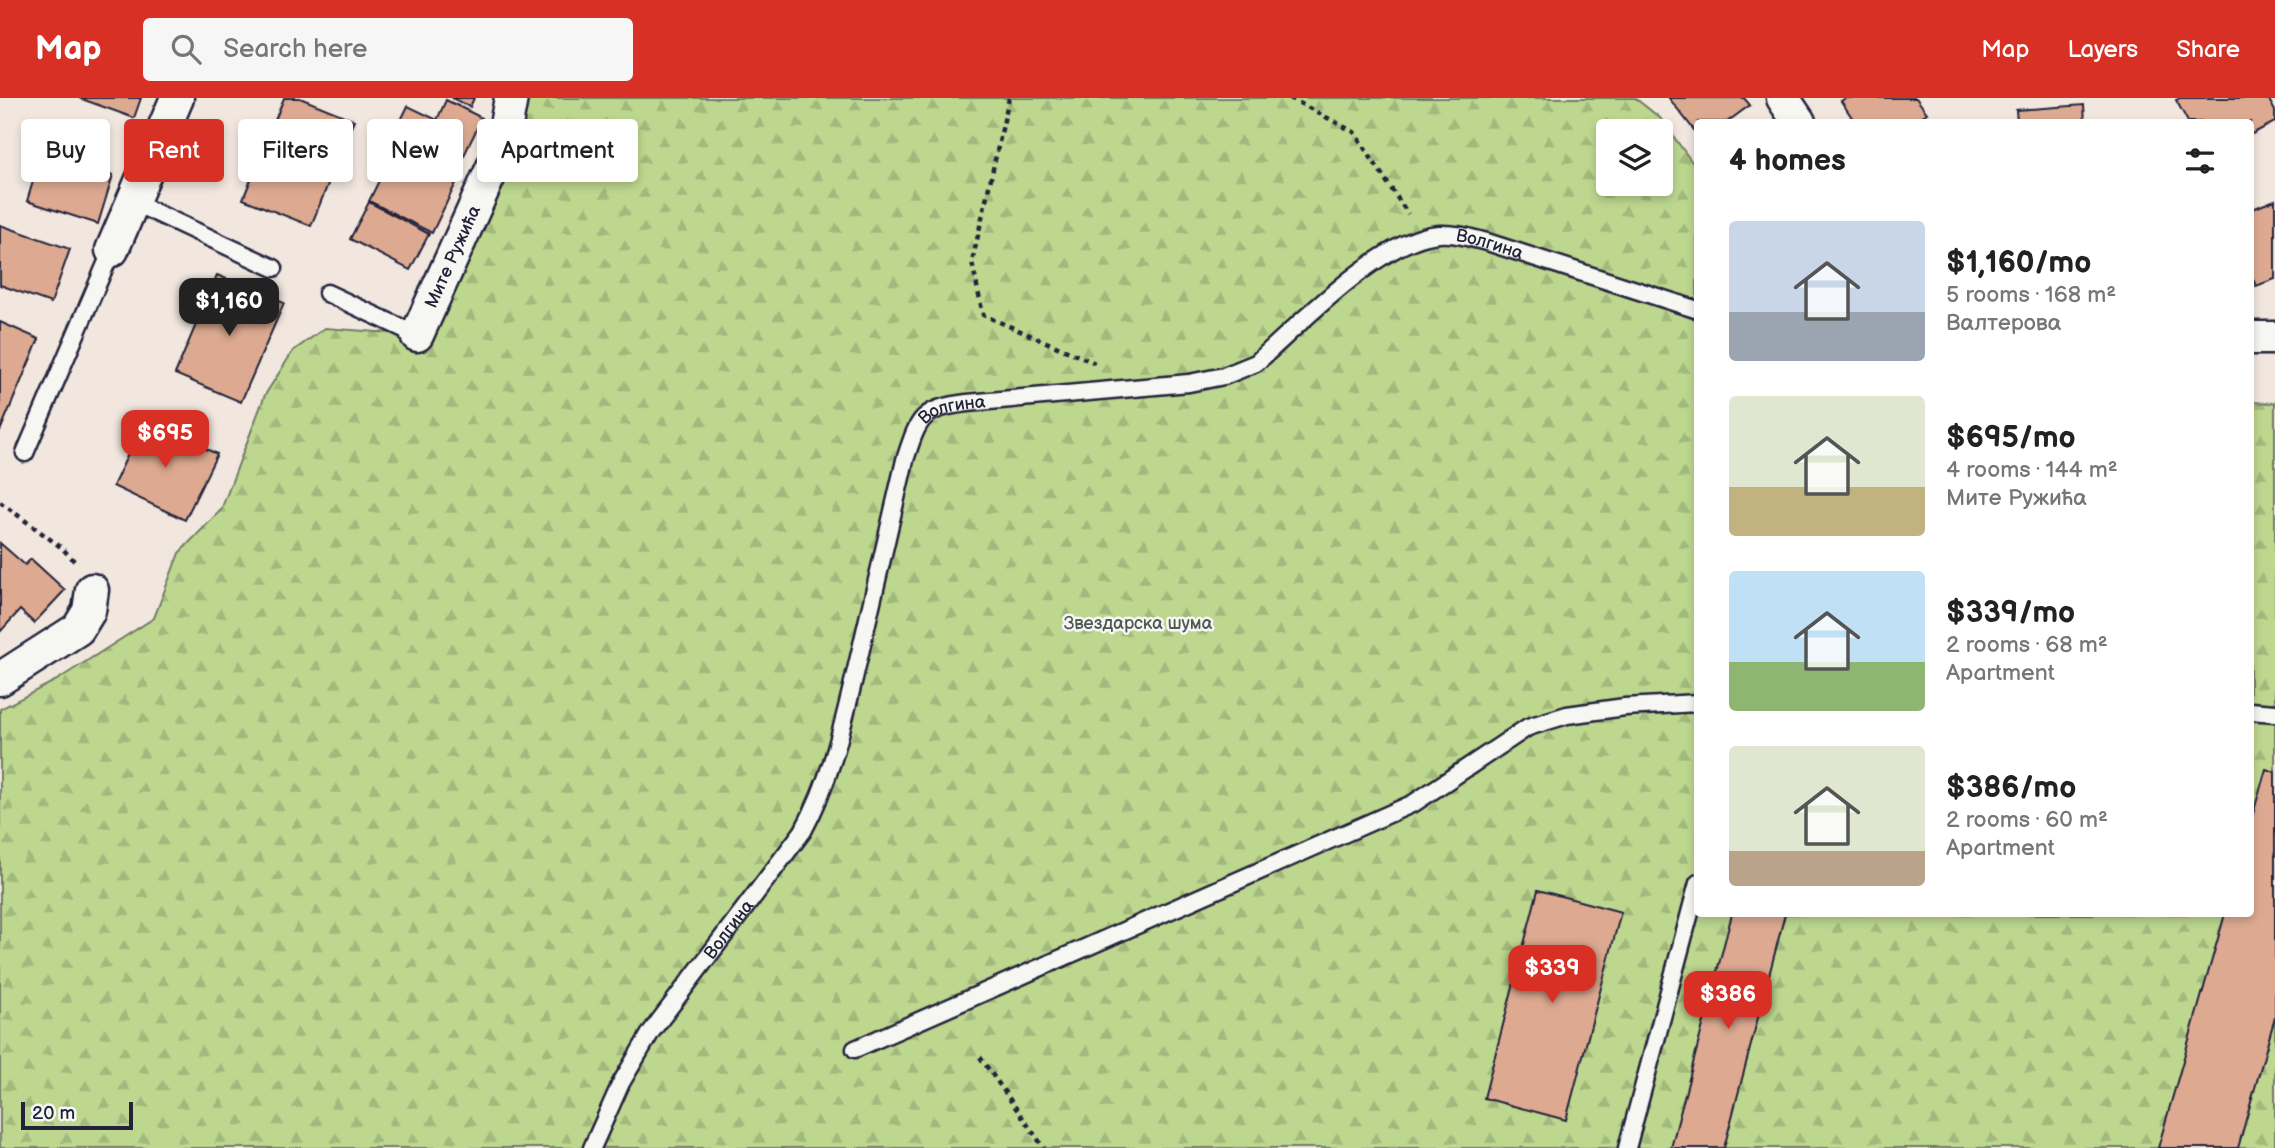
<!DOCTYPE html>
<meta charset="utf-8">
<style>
:root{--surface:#fff;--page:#f6f6f6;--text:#222;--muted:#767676;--accent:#d93025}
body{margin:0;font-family:"Balsamiq Sans",sans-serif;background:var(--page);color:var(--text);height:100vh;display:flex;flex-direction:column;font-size:26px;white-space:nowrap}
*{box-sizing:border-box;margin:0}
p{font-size:23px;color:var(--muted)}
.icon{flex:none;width:38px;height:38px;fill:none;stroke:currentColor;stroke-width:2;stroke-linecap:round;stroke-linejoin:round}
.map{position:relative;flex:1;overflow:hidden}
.drawer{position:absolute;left:1694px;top:21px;width:560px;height:798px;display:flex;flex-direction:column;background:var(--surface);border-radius:7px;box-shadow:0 4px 10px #0003}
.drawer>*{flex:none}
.guide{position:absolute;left:21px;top:21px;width:665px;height:63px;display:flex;gap:14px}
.fabs{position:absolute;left:1596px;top:21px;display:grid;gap:14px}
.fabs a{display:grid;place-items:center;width:77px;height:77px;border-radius:7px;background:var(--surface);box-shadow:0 4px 10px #0003;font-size:35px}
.scale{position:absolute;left:21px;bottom:18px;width:112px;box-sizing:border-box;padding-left:7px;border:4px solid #22223b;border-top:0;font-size:19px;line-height:24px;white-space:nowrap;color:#22223b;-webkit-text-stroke:5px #f6f6f2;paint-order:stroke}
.price{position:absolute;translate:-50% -60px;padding:0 16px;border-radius:14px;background:var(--accent);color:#fff;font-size:23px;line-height:46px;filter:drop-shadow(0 2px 4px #0008)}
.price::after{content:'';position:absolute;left:50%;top:42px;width:21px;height:16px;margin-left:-10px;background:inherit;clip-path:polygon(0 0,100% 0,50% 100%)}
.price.active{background:#222;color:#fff}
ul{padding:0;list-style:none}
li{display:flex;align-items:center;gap:21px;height:175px;padding:0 35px}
li span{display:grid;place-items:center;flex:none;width:196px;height:140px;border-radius:7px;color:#555}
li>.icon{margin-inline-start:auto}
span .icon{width:84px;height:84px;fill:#fffc;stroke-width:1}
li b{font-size:30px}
h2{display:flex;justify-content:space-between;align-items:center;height:84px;padding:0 35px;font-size:30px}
.pill{padding:0 24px;border-radius:7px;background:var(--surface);box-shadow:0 4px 10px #0003;font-size:24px;line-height:63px}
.pill.active{background:var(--accent);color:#fff}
header{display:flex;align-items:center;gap:42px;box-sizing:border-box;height:98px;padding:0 35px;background:var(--accent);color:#fff}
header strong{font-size:33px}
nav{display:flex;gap:38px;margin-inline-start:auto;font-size:24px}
.search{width:490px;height:63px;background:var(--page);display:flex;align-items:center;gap:18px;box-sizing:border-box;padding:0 24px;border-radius:7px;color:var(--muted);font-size:26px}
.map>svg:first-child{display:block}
.forest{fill:url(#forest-firs);stroke:#707c65;stroke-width:2;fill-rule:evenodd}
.building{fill:#ddaa91;stroke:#22223b;stroke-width:2}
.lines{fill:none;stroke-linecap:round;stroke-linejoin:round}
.lane-casing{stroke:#22223b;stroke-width:21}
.street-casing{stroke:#22223b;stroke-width:37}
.path{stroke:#22223b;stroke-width:4.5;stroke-dasharray:5 5;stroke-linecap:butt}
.lane{stroke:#f6f6f2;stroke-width:16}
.street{stroke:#f6f6f2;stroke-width:32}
.labels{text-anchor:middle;stroke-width:5;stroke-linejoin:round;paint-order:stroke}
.street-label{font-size:18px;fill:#22223b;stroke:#f6f6f2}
.park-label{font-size:18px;fill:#505854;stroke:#f6f6f2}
</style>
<header>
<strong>Map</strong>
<div class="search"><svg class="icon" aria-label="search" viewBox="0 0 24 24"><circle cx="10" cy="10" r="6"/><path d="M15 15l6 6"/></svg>Search here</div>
<nav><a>Map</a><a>Layers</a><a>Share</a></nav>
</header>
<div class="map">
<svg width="2275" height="1050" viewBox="0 0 2275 1050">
<defs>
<pattern id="forest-firs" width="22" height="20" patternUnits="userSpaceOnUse" patternTransform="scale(1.75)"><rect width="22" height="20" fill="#bdd78f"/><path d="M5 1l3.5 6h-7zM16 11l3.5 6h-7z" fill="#a2b87c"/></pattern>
</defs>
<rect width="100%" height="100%" fill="#f1e7df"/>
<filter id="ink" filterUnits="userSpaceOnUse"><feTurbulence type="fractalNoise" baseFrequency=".0143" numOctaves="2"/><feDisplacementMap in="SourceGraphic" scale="14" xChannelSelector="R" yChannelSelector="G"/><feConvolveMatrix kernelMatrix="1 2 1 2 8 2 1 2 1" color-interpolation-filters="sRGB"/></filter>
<g filter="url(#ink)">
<path class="forest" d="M511,0h1124l25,20 37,51 1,745h552v-512l25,1v745h-2275v-439l57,-29 97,-62 25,-65 42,-43 44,-115 28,-44 32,-23 92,7zM1608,33h53v53h-53z"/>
<g class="building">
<polygon points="79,0 141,0 134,20"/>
<polygon points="284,0 300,0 354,22 311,128 243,101"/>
<polygon points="452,0 474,0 470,9"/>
<polygon points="1669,0 1744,0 1750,7 1727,24 1698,24 1698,37"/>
<polygon points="1846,0 1916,0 1927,15 1913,24 1855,24 1841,3"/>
<polygon points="2180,0 2268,0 2275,13 2275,24 2250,37 2250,24 2188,24 2176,2"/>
<polygon points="446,2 482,20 458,70 393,38 408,8 437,22"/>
<polygon points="2084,7 2085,24 2017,24 2016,12"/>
<polygon points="394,52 457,83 432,135 369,103"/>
<polygon points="42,54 113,77 98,126 27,103"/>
<polygon points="2275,102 2275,181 2256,188 2250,174 2250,112"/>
<polygon points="369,104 429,136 410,172 350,141"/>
<polygon points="0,127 70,151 51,205 0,187"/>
<polygon points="217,177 284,205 241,304 175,276"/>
<polygon points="0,224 39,241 0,333"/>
<polygon points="144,322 217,356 185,422 113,388"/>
<polygon points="0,445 25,467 31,461 65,492 34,525 20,512 0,534"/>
<polygon points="2266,671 2275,674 2275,919 2238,1050 2158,1050 2225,816 2250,816 2250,726"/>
<polygon points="1538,792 1621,814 1566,1022 1484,1000"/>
<polygon points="1732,816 1785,816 1724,1050 1671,1050"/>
</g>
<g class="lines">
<defs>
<g id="lane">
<polyline points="133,104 274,170"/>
<polyline points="327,195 417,237"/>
<polyline points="25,355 112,152"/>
<polyline points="2250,613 2275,615"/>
<polyline points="855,951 1414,705 1528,629 1567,617 1625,609 1698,605"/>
<path id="s1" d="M592,1050l29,-65 30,-51 152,-201c31,-57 42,-116 57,-178 15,-64 30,-128 45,-193 14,-43 16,-51 62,-57l222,-20 35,-7 32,-13c43,-38 126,-125 183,-129 17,-1 32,4 48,8l211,68"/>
<polyline points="1627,1050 1698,785"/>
</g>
<g id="street">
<polyline points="1783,0 1799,24"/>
<polyline points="112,152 177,0"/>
<path id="s2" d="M417,237l85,-188 9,-49"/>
<polyline points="2250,240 2275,240"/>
<polyline points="0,581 78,531 89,513 92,492"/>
</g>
</defs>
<use href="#lane" class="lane-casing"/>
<use href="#street" class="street-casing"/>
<g class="path">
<polyline points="1009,0 972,164 983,217 1095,265"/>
<polyline points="1290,0 1354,34 1408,116"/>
<polyline points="0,404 62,450 75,464"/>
<polyline points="980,959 1044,1050"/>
</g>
<use href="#lane" class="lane"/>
<use href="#street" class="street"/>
</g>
</g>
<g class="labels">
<g class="street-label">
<text dy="6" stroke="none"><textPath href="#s1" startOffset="1433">Волгина</textPath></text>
<text dy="6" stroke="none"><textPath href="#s2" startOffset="86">Мите Ружића</textPath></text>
<text dy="6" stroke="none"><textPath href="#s1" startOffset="845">Волгина</textPath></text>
<text dy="6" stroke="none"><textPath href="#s1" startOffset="259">Волгина</textPath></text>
</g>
<g class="park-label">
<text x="1138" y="531">Звездарска шума</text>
</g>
</g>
</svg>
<div class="fabs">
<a><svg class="icon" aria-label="layers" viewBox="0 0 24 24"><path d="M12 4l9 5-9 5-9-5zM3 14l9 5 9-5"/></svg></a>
</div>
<div class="scale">20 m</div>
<b class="price active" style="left:229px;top:240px">$1,160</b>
<b class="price" style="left:165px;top:372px">$695</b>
<b class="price" style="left:1552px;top:907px">$339</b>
<b class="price" style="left:1728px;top:933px">$386</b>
<div class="guide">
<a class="pill">Buy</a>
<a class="pill active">Rent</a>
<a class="pill">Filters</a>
<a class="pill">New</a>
<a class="pill">Apartment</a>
</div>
<section class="drawer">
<h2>4 homes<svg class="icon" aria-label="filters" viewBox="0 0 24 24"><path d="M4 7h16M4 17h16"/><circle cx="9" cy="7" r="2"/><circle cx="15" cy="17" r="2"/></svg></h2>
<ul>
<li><span style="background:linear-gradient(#c9d6e8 65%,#9aa5b1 0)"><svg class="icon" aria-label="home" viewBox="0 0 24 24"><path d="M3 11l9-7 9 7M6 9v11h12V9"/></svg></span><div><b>$1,160/mo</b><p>5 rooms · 168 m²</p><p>Валтерова</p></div></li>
<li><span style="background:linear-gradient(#dfe7d0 65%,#c2b280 0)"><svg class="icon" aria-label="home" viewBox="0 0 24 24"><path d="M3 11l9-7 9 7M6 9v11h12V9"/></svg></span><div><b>$695/mo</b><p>4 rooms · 144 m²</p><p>Мите Ружића</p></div></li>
<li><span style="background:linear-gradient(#bfe0f5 65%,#8fb573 0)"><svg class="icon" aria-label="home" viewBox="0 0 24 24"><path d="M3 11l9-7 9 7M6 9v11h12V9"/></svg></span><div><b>$339/mo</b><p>2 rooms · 68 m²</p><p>Apartment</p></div></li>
<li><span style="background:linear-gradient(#dfe7d0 75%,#b9a48a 0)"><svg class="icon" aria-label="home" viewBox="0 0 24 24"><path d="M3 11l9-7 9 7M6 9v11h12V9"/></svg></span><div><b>$386/mo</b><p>2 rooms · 60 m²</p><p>Apartment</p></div></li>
</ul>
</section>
</div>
